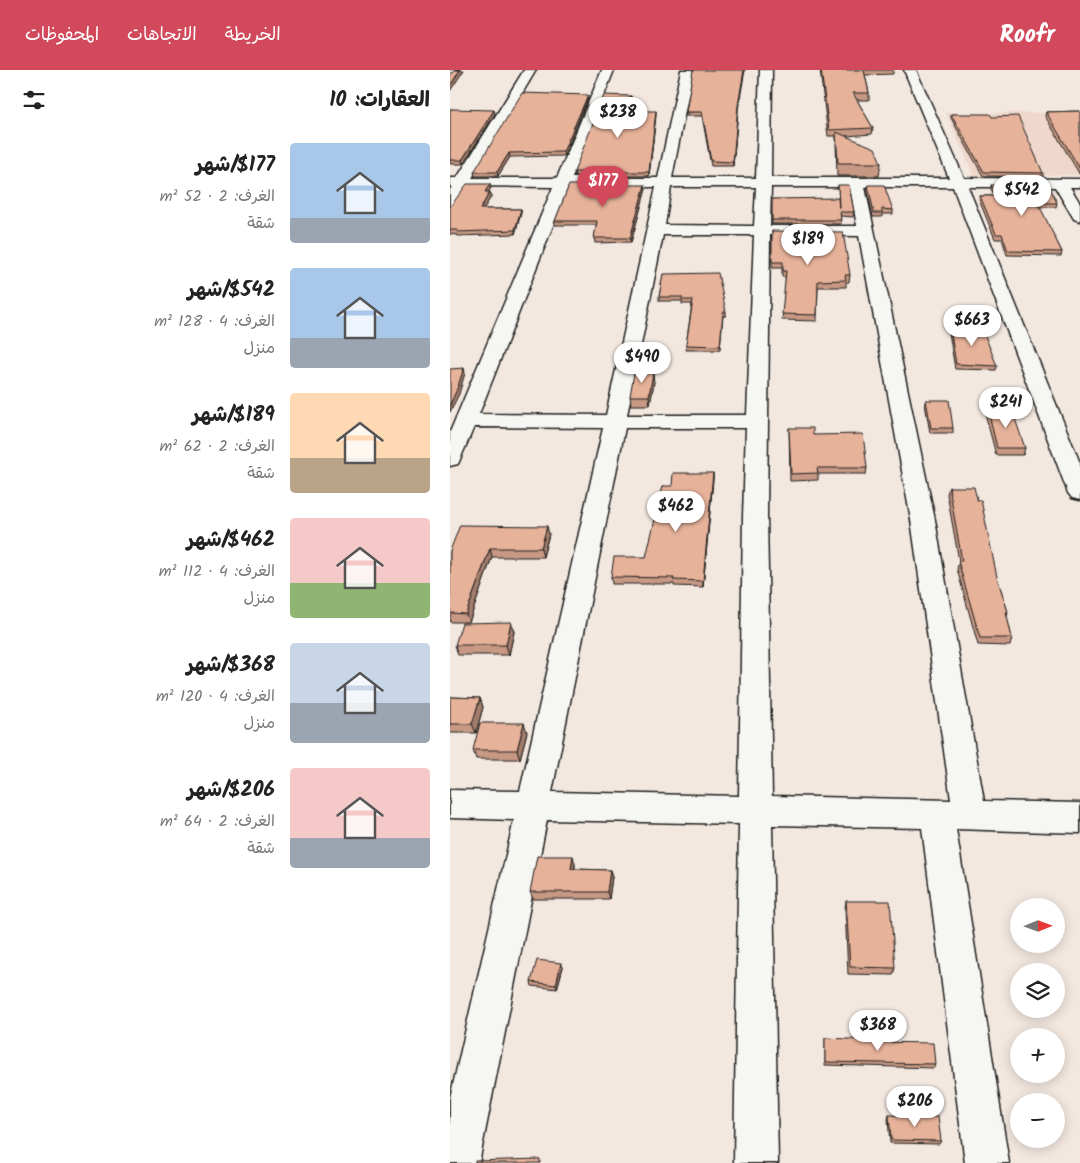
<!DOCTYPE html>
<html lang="ar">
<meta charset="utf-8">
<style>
:root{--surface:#fff;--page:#f6f6f6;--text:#222;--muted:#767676;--accent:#d1495b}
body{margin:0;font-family:Kalam,"Playpen Sans Arabic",sans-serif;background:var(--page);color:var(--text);direction:rtl;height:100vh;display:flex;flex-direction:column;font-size:19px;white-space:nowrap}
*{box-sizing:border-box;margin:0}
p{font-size:16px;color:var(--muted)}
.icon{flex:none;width:28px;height:28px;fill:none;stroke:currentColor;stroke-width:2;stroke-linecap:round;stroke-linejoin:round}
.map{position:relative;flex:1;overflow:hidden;direction:ltr}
.side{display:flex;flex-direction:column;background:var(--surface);width:450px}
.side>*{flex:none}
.needle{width:32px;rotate:89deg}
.buttons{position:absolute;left:560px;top:828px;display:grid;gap:10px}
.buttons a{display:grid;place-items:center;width:55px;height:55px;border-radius:50%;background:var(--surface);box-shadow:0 2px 12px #0003;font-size:25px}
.price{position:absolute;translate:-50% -42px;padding:0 11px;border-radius:18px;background:#fff;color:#222;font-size:16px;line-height:32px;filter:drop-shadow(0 1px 2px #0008)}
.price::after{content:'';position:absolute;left:50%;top:30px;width:15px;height:11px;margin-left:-8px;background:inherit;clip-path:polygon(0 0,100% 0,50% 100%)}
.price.current{background:var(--accent);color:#fff}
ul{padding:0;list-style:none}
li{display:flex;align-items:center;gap:15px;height:125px;padding:0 20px}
li span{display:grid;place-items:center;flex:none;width:140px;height:100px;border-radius:5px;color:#555}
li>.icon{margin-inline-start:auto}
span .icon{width:60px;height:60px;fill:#fffc;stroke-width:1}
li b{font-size:21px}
h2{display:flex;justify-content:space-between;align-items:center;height:60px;padding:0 20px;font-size:21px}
header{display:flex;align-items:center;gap:30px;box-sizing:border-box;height:70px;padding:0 25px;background:var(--accent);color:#fff}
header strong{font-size:24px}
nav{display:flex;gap:28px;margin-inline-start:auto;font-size:18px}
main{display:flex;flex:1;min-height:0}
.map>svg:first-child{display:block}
.built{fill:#efd8cb}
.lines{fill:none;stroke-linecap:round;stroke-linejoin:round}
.minor-casing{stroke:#1c1c1c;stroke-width:3}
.minor{fill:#f6f6f2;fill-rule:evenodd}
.wall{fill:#c79984;stroke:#1c1c1c}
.shaded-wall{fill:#a27d6c;stroke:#1c1c1c}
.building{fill:#e7b29a;stroke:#1c1c1c}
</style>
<header>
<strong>Roofr</strong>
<nav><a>الخريطة</a><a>الاتجاهات</a><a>المحفوظات</a></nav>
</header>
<main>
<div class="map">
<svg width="630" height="1093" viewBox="0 0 630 1093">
<rect width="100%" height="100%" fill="#f3e8e0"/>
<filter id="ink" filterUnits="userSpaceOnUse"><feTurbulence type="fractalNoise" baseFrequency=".02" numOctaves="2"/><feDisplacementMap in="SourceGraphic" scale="10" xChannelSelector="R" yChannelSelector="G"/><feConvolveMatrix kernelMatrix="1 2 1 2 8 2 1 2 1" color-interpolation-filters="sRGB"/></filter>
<g filter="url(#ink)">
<polygon class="built" points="496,43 630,43 630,105 524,106"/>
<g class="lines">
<defs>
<g id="minor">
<polygon points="0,0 9,0 4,5 0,7"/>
<path d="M74,0h12l-64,108h85l45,-108h12l-42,108h86l23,-108h12l-21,108h84l4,-108h12l-1,108h178l-45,-108h12l48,108 116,1v8h-10l10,16v18l-6,-2 -19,-32h-87l112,276v37l-8,-2 -4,-5 -115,-306h-88l70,333 49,281 96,2v30l-124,-4 53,334h-44l-43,-335 -150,-3 6,338h-44l5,-339 -192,-4 -68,343h-29v-65l64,-278 -64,-2v-28l70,1 83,-363 -129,-1 -16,37 -8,2v-34l103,-245 -86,-1 -12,19 -5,2v-17l2,-4h-2v-8h7zM118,117h88l-50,228 -127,-1zM221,117h85l-2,39 -89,-1zM321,117h79l7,39h-87zM213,165h91l-7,180h-120zM320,165l89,1 52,284 40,280 -179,-4 -5,-280zM175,358h121l-3,88 -4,280 -187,-4z"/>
</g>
</defs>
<use href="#minor" class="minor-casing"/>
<use href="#minor" class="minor"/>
</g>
<g class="wall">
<polygon points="370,0 443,0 443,4 415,5 419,23 419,30 407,30 423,58 422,64 396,66 431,93 429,106 387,106 386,74 386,66 378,66"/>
<polygon points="138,28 114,86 60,87 48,106 25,106 24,102"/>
<polygon points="182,30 176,41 206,45 199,106 125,106 124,102"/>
<polygon points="0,39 45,44 13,94 0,94"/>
<polygon points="288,40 283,96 261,96 252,46 236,46 236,42"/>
<polygon points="630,41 630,105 595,46 596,42"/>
<polygon points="501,44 542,47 593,103 593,107 533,106 501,48"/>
<polygon points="195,115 196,119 181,172 145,173 144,168 147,155 105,155 105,151"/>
<polygon points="388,115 404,142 403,147 390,146 391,154 322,154 322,129 389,134"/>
<polygon points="418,115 443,140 443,144 432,144 432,147 423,147 417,119"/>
<polygon points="541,115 607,133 606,137 589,137 612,182 611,186 557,185 552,169 545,169 529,130 530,126 545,126 541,119"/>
<polygon points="41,118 38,122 40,122 41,127 33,139 71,139 71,143 65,164 8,166 7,165 0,164 0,137"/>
<polygon points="322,161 400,205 399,212 396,212 396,217 368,217 367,251 332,250 336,207 332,207 332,198 322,198"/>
<polygon points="213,204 276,242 276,246 273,246 270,280 236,280 236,275 242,234 232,234 232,231 209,231 209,227"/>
<polygon points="500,259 547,296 546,300 505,299 499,263"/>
<polygon points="204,312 200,335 181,335 180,326"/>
<polygon points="476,330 503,358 503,363 480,363 475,334"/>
<polygon points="538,340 575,378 573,385 546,385 536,347"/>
<polygon points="339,358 363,365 417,398 416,404 368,404 368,410 340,411"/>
<polygon points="263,403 263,409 253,517 224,516 224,514 162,514 161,507 196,487 222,416"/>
<polygon points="499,417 547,507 558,542 557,547 562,568 560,576 528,575 507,499 509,491 497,424"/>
<polygon points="99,464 93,487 42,487 19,552 0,552 0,481"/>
<polygon points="61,552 64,562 59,585 8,585 5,575"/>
<polygon points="0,627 30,628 33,637 26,663 0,663"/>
<polygon points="77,662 70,689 26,689 23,680"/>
<polygon points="125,794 125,799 160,800 162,807 159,829 83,829 80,822"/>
<polygon points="396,831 445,898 443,905 398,904 395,838"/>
<polygon points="113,897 107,919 82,916 81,912"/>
<polygon points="375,968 485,994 484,998 375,995"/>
<polygon points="439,1045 491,1071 489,1074 440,1073 438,1049"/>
</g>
<g class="shaded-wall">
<polygon points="10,0 14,0 0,21 0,16"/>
<polygon points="294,0 295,0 288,40 283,96 288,36"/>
<polygon points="138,25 138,28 114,86 113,82"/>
<polygon points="181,26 182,30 174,45 173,41"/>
<polygon points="44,40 45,44 13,94 12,90"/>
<polygon points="206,41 206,45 199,106 199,102"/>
<polygon points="59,83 60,87 48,106 47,102"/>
<polygon points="40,114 41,118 36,126 35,122"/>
<polygon points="195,115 196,119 181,172 180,168"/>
<polygon points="40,122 41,127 31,143 30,139"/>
<polygon points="71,139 71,143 65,164 65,160"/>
<polygon points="14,298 15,303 9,324 0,342 0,335"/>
<polygon points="203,303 204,312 200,335 199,326"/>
<polygon points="263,403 263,409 253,517 253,511"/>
<polygon points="97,456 99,464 93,487 91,478"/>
<polygon points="40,478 42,487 19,552 16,544"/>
<polygon points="61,552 64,562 59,585 56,575"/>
<polygon points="30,628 33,637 26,663 22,654"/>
<polygon points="74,653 77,662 70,689 67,680"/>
<polygon points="123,786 125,794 123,807 121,799"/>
<polygon points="160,800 162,807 159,829 157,822"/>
<polygon points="111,893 113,897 107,919 106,915"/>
</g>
<g class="building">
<polygon points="6,0 10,0 0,16 0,4 4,2"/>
<polygon points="243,0 294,0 288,36 283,92 261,91 252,42 236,42"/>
<polygon points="371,0 414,0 419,23 403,23 423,58 379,60"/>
<polygon points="72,23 138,25 113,82 59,83 47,102 24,102"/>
<polygon points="154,25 181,26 173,41 206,41 199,102 124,102"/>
<polygon points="0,39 44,40 12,90 0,90"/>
<polygon points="630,41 630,99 596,42"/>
<polygon points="501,44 540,44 542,47 568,46 593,103 534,102"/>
<polygon points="386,62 425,78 431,93 388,93"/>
<polygon points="17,114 40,114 35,122 40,122 30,139 71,139 65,160 7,162 8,160 0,160 0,137"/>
<polygon points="119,115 195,115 180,168 144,168 147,151 105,151"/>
<polygon points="388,115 399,115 404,142 390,142 391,150 322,150 322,129 388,128 389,138"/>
<polygon points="418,115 434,115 443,140 432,139 432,143 424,143"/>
<polygon points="541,115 599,115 607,133 586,133 592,141 612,182 558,181 552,164 546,164 530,126 548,126"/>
<polygon points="322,161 393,162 400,205 395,205 396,210 368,211 367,245 332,244 336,201 333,201 333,192 322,192"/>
<polygon points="268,203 276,242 273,242 270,276 236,275 243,230 232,230 232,227 209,227 213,204"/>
<polygon points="532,258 547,296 506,294 500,259"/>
<polygon points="14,298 7,319 0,335 0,299"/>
<polygon points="184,303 203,303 199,326 180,326"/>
<polygon points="476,330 499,330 503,358 481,358"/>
<polygon points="538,340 562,340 575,378 547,378"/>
<polygon points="339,358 363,358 363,365 413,364 417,398 367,398 368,403 341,404"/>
<polygon points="223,403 263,403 253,511 223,510 224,508 161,507 164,487 196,487 213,416 222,416"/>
<polygon points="499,417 524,417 527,430 531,430 547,507 558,542 556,542 562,568 530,568 508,491 512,491"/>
<polygon points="10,455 97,456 91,478 40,478 16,544 0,543 0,481"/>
<polygon points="61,552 56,575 5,575 12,553"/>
<polygon points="0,627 30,628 22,654 0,654"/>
<polygon points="30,653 74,653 67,680 23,680"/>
<polygon points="87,786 123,786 121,799 160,800 157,822 80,822"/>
<polygon points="396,831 440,831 445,898 400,897"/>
<polygon points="87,890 111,893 106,915 81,912"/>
<polygon points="375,968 420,970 420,972 483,973 485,994 375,992"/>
<polygon points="439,1045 488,1047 491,1071 441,1070"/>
<polygon points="90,1089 90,1093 25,1093 25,1091"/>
</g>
</g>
</svg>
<div class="buttons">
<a><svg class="needle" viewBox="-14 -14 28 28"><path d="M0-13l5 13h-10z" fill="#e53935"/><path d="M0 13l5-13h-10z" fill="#767676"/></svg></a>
<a><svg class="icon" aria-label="layers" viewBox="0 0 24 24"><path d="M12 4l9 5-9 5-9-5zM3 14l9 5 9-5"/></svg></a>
<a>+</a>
<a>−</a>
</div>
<b class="price" style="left:168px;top:69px">$238</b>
<b class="price current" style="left:153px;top:138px">$177</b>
<b class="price" style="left:572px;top:147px">$542</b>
<b class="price" style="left:358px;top:196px">$189</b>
<b class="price" style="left:522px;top:277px">$663</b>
<b class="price" style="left:192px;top:314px">$490</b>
<b class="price" style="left:556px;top:359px">$241</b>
<b class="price" style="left:226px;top:463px">$462</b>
<b class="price" style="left:428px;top:982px">$368</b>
<b class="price" style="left:465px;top:1058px">$206</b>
</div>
<section class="side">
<h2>العقارات: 10<svg class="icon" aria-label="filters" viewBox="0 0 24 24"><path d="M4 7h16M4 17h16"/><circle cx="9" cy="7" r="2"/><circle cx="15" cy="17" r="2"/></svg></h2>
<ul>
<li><span style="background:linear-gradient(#a9c7e8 75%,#9aa5b1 0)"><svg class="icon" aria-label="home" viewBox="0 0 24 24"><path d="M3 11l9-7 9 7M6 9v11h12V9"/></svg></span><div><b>$177/شهر</b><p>الغرف: 2 · 52 m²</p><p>شقة</p></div></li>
<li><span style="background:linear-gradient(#a9c7e8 70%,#9aa5b1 0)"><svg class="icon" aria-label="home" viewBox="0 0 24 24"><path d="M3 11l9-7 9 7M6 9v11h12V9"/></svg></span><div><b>$542/شهر</b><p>الغرف: 4 · 128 m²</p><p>منزل</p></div></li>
<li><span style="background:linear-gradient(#ffd9b3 65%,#b9a48a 0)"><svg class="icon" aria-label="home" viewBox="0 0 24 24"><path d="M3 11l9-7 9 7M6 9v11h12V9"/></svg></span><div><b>$189/شهر</b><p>الغرف: 2 · 62 m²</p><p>شقة</p></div></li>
<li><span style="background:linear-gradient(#f6c9c9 65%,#8fb573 0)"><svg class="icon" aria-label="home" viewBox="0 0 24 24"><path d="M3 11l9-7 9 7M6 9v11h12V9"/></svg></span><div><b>$462/شهر</b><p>الغرف: 4 · 112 m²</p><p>منزل</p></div></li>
<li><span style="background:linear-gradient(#c9d6e8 60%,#9aa5b1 0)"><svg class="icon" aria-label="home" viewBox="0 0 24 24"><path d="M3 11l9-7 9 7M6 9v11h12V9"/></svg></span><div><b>$368/شهر</b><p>الغرف: 4 · 120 m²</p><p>منزل</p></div></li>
<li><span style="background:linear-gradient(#f6c9c9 70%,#9aa5b1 0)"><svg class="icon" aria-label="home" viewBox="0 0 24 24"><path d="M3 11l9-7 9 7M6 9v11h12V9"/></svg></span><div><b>$206/شهر</b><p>الغرف: 2 · 64 m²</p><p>شقة</p></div></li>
</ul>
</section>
</main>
